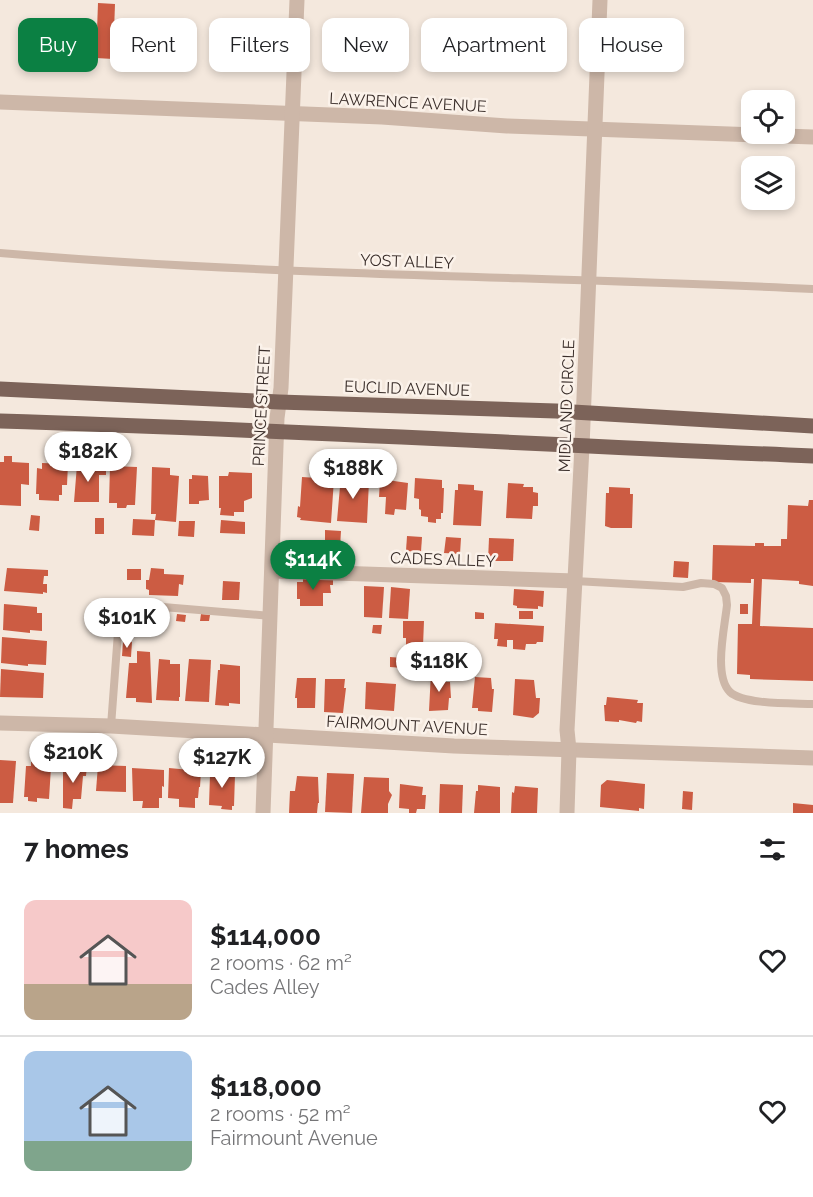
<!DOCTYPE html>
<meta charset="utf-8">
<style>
:root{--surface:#fff;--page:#f2f2f2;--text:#202124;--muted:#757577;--line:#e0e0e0;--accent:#0b8043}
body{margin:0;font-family:Raleway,sans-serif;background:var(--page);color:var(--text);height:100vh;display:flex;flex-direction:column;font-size:22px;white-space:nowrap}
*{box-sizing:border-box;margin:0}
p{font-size:20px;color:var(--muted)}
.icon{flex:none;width:33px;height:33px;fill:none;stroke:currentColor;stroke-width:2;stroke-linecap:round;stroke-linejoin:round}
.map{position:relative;height:813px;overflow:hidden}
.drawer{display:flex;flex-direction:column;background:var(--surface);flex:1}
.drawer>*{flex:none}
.banner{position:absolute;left:18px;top:18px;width:777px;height:54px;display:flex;gap:12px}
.tools{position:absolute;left:741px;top:90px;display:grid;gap:12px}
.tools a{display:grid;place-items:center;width:54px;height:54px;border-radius:12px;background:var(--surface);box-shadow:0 3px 9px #0003;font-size:30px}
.price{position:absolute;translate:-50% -51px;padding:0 14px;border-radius:21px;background:#fff;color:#222;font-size:20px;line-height:39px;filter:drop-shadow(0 2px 3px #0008)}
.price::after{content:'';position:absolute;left:50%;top:36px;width:18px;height:14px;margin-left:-9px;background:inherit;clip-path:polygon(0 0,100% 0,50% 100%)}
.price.active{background:var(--accent);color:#fff}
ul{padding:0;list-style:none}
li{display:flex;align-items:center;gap:18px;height:150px;padding:0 24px}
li+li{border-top:2px solid var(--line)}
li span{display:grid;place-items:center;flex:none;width:168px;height:120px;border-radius:12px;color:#555}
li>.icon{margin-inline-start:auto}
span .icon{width:72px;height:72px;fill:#fffc;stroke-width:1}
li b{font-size:26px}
h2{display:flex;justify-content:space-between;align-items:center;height:72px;padding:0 24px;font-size:26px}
.pill{padding:0 21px;border-radius:12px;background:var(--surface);box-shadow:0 3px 9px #0003;font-size:21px;line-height:54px}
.pill.active{background:var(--accent);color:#fff}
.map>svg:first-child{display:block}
.building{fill:#cc5c43}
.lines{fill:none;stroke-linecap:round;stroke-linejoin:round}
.lane{stroke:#cdb7a8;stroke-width:8}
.street{stroke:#cdb7a8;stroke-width:15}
.primary{stroke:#7c6359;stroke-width:15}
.labels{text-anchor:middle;stroke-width:5;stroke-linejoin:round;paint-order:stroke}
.street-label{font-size:16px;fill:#392d29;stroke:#fbf2ea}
</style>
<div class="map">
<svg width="813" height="813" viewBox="0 0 813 813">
<rect width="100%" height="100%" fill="#f4e8dd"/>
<g class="building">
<polygon points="98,3 115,4 113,59 96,58"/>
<polygon points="4,456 12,456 12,462 29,463 29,485 21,484 21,506 0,505 0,462 4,462"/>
<polygon points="42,463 68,464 67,485 62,485 62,495 59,495 59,501 39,500 39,494 36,494 37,468 42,469"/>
<polygon points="77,465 106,465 106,475 99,475 99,502 74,502"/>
<polygon points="110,466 137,467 135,505 127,505 126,508 117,508 117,503 109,503"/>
<polygon points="152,467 170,468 170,475 179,476 176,522 155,520 154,536 132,535 133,519 155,520 156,514 151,514"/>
<polygon points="229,472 252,473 252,498 244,501 244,512 234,512 234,516 220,515 221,508 219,508 219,476 228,476"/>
<polygon points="192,475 208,476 209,500 199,501 199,504 189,504 189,479 192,479"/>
<polygon points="341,475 354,476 354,480 369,481 367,523 337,521"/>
<polygon points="302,477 334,479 331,523 300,520 301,518 297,517 298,506 300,507"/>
<polygon points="415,478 442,480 442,488 444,488 443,513 441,513 441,519 436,519 436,523 428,522 428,517 421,516 421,510 419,509 419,499 414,498"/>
<polygon points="380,479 408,483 406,510 395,509 394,515 385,514 386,497 379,497"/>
<polygon points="508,483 524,484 523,487 533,487 533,492 538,493 538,506 533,506 532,519 506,518"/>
<polygon points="458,484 474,485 474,490 483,491 481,526 453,525 455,490 458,490"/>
<polygon points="609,487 630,488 630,494 633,494 632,528 611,528 605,526 606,493 609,493"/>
<polygon points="809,500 813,500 813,586 799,584 799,581 762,579 760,626 813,628 813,681 750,679 750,675 737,674 738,624 752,624 754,579 751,579 751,583 712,582 713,545 755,546 755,543 764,543 764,546 781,546 781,539 787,539 788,505 808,506"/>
<polygon points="31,515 40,516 39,531 29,530"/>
<rect x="95" y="518" width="9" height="16"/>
<polygon points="221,520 245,522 245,534 220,533"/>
<polygon points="179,521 195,521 194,537 178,536"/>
<polygon points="325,530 341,531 340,548 325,547"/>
<polygon points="407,536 422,537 421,552 406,551"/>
<polygon points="446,537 461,538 460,554 444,553"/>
<polygon points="489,538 514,539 513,561 488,561"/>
<polygon points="674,561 689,562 688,578 673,577"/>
<polygon points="7,568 48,570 48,576 44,576 43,584 47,584 47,593 43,592 43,594 4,591"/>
<polygon points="151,568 164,569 164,574 184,575 183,585 179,584 178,596 149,595 149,590 146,589 146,580 149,580"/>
<rect x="127" y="569" width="14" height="11"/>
<polygon points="303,579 333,579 333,585 330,585 331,593 323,593 323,606 300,606 300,599 297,599 297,582 303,582"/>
<polygon points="223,581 240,582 239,600 222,600"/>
<polygon points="364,586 384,587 382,618 364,617"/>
<polygon points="391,587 410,589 408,619 389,618"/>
<polygon points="514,589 544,591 543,607 538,606 538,609 517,608 517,606 513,605"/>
<polygon points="4,604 37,607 37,613 42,613 42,631 30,630 30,633 3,630"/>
<rect x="740" y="604" width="8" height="10"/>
<rect x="519" y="611" width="14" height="8"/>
<polygon points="475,612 484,613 484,619 475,619"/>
<polygon points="177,614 186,615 185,622 176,621"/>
<polygon points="201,614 210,615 209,621 200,621"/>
<polygon points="403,621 424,621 423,646 406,646 406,638 403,638"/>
<polygon points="495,623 544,626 543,642 537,642 536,644 526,644 525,650 513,649 513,640 507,640 507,647 497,646 498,639 494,639"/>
<polygon points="373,625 382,625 381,634 372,633"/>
<polygon points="2,637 47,641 46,665 28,664 28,666 1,663"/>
<polygon points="123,642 132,642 131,657 122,656"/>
<polygon points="137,651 150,652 152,703 136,702 136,698 126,698 129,663 137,663"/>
<polygon points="390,657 403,658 403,668 390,667"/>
<polygon points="159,659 170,660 170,664 180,664 180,697 179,697 179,701 156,700"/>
<polygon points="189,659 211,660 209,702 185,701"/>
<polygon points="220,664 240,666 240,704 229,703 229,706 215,705 218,670 220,670"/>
<polygon points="1,669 44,673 43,698 0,697"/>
<polygon points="431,672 443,672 442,682 450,682 451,698 449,698 448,710 429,711"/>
<polygon points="475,677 491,678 492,689 494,689 492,712 478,711 478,708 472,708"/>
<polygon points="297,678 316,678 315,708 297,708 297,698 295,698"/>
<polygon points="325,679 345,679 344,688 346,688 343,713 324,712"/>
<polygon points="515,679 534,680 536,698 540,698 539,713 533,718 513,715"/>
<polygon points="366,682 396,684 394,711 365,709"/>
<polygon points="607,697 638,700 637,703 643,703 642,722 637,721 636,723 619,720 619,722 605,721 604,705 606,705"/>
<polygon points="0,760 16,761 13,803 0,803"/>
<polygon points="31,762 47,763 47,767 51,767 49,799 37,798 37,802 28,801 28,797 24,797 26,766 31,766"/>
<polygon points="71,764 87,765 86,776 83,776 81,799 73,799 72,809 63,808 63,767 71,768"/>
<polygon points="98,765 126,766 126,792 96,791"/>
<polygon points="132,768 164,770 164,787 162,786 162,798 159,798 159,808 142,808 143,801 133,801"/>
<polygon points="169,768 201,771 200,787 199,787 198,798 195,798 195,808 179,807 179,799 168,798"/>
<polygon points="213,770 233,771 232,775 235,775 234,806 232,806 232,810 221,809 222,806 209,805 210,775 213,775"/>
<polygon points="327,773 354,774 352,813 325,812"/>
<polygon points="297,776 318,777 319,803 318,803 317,813 289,813 290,791 295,791"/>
<polygon points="364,777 389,778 389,791 392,795 388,804 388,813 361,813"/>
<polygon points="607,780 645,784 644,809 639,808 639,811 600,807 601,785"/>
<polygon points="400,784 423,787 422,795 426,795 425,809 417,809 416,813 409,813 409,809 399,808"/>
<polygon points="440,784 463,785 462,813 439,813"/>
<polygon points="478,785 500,787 500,813 474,813 476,791 478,791"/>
<polygon points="515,786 538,788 537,813 511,813 512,792 514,793"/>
<polygon points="683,791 693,792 692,810 682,809"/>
<polygon points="793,803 813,805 813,813 793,813"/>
</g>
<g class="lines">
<g class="lane">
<path d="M0,253c270,23 542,23 813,36"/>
<path d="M575,581l108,6 18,-4 13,1 8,4 4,8 1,9c-2,21 -14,71 3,87 14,13 64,11 83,12"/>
<polyline points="111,726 119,619 125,609 139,605 271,616"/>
</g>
<g class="street">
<polyline points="0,102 382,117 507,126 813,137"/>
<polyline points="273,571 575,581"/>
<polyline points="0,723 111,726 454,746 813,758"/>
<polyline points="263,813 277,418 281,388 297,0"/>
<polyline points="567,813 569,750 567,730 582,447 600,0"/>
</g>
<g class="primary">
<polyline points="0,389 279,402 556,411 813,426"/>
<path d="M0,421c271,8 542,24 813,35"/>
</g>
</g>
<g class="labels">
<g class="street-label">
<text transform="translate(408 102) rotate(3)" y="6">LAWRENCE AVENUE</text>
<text transform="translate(407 261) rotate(2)" y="6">YOST ALLEY</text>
<text transform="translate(407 388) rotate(2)" y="6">EUCLID AVENUE</text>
<text transform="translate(261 406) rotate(-87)" y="6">PRINCE STREET</text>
<text transform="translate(566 406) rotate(-88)" y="6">MIDLAND CIRCLE</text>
<text transform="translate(443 559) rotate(2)" y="6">CADES ALLEY</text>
<text transform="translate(407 725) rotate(3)" y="6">FAIRMOUNT AVENUE</text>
</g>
</g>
</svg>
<div class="tools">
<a><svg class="icon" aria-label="locate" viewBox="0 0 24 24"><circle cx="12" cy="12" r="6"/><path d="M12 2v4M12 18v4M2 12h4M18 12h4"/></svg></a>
<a><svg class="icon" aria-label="layers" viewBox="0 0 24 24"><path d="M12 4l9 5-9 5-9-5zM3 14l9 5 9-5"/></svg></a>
</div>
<b class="price" style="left:88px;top:483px">$182K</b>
<b class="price" style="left:353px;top:500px">$188K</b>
<b class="price active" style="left:313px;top:591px">$114K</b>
<b class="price" style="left:127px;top:649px">$101K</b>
<b class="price" style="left:439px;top:693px">$118K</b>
<b class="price" style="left:73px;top:784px">$210K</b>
<b class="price" style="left:222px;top:789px">$127K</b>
<div class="banner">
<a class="pill active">Buy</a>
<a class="pill">Rent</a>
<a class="pill">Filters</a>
<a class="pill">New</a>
<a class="pill">Apartment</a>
<a class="pill">House</a>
</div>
</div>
<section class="drawer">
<h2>7 homes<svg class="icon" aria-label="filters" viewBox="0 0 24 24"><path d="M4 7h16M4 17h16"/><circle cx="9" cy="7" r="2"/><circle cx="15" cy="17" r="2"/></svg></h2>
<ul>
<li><span style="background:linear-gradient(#f6c9c9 70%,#b9a48a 0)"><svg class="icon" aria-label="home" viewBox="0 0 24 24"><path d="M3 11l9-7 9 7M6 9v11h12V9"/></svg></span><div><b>$114,000</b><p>2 rooms · 62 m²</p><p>Cades Alley</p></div><svg class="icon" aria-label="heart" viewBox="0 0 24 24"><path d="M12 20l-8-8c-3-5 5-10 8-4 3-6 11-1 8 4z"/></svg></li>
<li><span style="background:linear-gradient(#a9c7e8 75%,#7fa58c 0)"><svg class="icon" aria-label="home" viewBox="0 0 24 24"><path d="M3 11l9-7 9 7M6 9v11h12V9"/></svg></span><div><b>$118,000</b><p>2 rooms · 52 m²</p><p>Fairmount Avenue</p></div><svg class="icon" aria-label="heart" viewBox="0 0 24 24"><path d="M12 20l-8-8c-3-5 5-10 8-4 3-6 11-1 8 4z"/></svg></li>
</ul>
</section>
